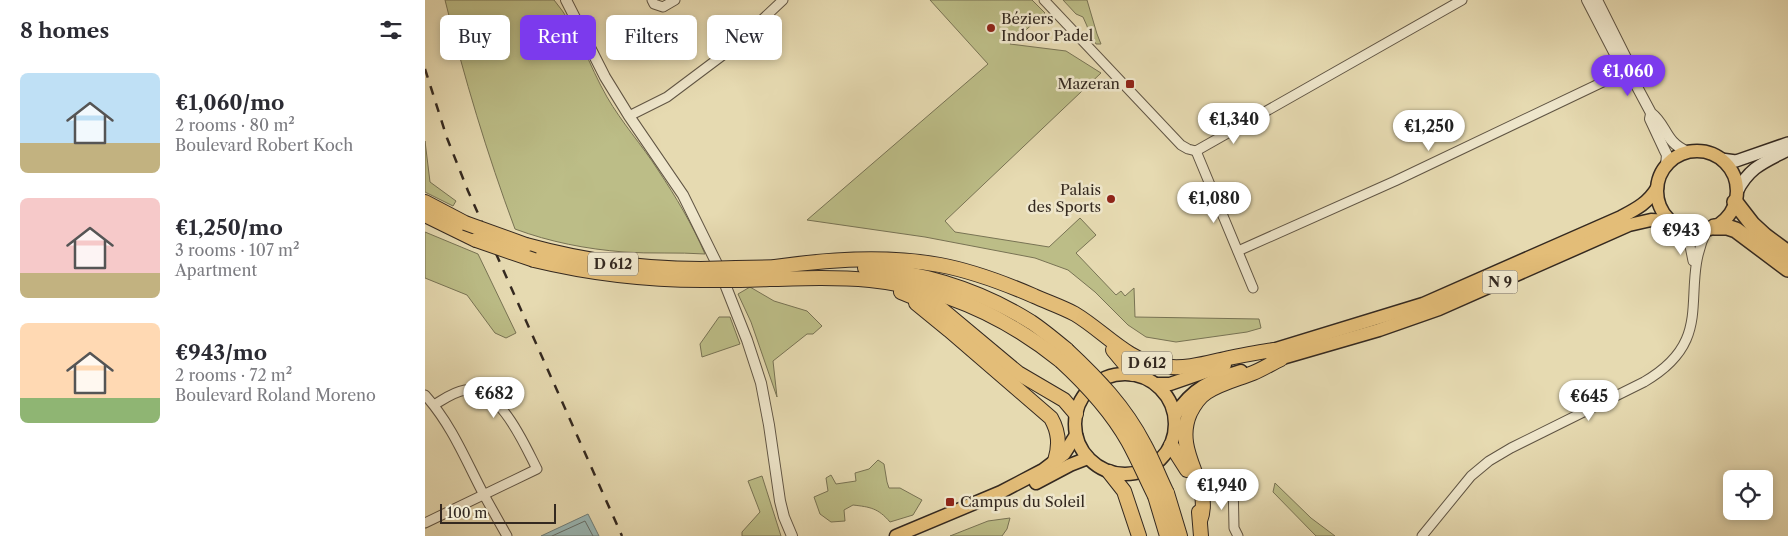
<!DOCTYPE html>
<meta charset="utf-8">
<style>
:root{--surface:#fff;--page:#f2f2f3;--text:#2b2b33;--muted:#7c7c81;--accent:#7c3aed}
body{margin:0;font-family:"Libre Caslon Text",serif;background:var(--page);color:var(--text);height:100vh;display:flex;flex-direction:column;font-size:19px;white-space:nowrap}
*{box-sizing:border-box;margin:0}
p{font-size:16px;color:var(--muted)}
.icon{flex:none;width:28px;height:28px;fill:none;stroke:currentColor;stroke-width:2;stroke-linecap:round;stroke-linejoin:round}
.map{position:relative;flex:1;overflow:hidden}
.details{display:flex;flex-direction:column;background:var(--surface);width:425px}
.details>*{flex:none}
.banner{position:absolute;left:15px;top:15px;width:475px;height:45px;display:flex;gap:10px}
.controls{position:absolute;left:1298px;top:470px;display:grid;gap:10px}
.controls a{display:grid;place-items:center;width:50px;height:50px;border-radius:8px;background:var(--surface);box-shadow:0 2px 8px #0003;font-size:25px}
.scale{position:absolute;left:15px;bottom:12px;width:116px;box-sizing:border-box;padding-left:5px;border:2px solid #342920;border-top:0;font-size:14px;line-height:18px;white-space:nowrap;color:#342920;-webkit-text-stroke:4px #efe7cc;paint-order:stroke}
.price{position:absolute;translate:-50% -42px;padding:0 11px;border-radius:18px;background:#fff;color:#222;font-size:16px;line-height:32px;filter:drop-shadow(0 1px 2px #0008)}
.price::after{content:'';position:absolute;left:50%;top:30px;width:15px;height:11px;margin-left:-8px;background:inherit;clip-path:polygon(0 0,100% 0,50% 100%)}
.price.selected{background:var(--accent);color:#fff}
ul{padding:0;list-style:none}
li{display:flex;align-items:center;gap:15px;height:125px;padding:0 20px}
li span{display:grid;place-items:center;flex:none;width:140px;height:100px;border-radius:8px;color:#555}
li>.icon{margin-inline-start:auto}
span .icon{width:60px;height:60px;fill:#fffc;stroke-width:1}
li b{font-size:21px}
h2{display:flex;justify-content:space-between;align-items:center;height:60px;padding:0 20px;font-size:21px}
.tag{padding:0 18px;border-radius:8px;background:var(--surface);box-shadow:0 2px 8px #0003;font-size:18px;line-height:45px}
.tag.selected{background:var(--accent);color:#fff}
main{display:flex;flex:1;min-height:0}
.map>svg:first-child{display:block}
.green{fill:#bcbd87;stroke:#787354}
.water{fill:#9ab8b6;stroke:#717f7a}
.lines{fill:none;stroke-linecap:round;stroke-linejoin:round}
.shore{stroke:#67706b;stroke-width:1}
.minor-casing{stroke:#605544;stroke-width:11}
.tertiary-casing{stroke:#605544;stroke-width:12}
.secondary-casing{stroke:#342920;stroke-width:14}
.primary-casing{stroke:#342920;stroke-width:15}
.trunk-casing{stroke:#342920;stroke-width:16}
.motorway-casing{stroke:#342920;stroke-width:18}
.minor{stroke:#efe7cc;stroke-width:9}
.tertiary{stroke:#efe7cc;stroke-width:10}
.secondary{stroke:#efe7cc;stroke-width:11}
.primary{stroke:#e3bd78;stroke-width:12}
.trunk{stroke:#e3bd78;stroke-width:14}
.motorway{stroke:#e3bd78;stroke-width:15}
.rail{stroke:#342920;stroke-width:2.5;stroke-dasharray:9 9;stroke-linecap:butt}
.trunk-bridge-casing{stroke:#342920;stroke-width:16;stroke-linecap:butt}
.trunk-bridge{stroke:#e3bd78;stroke-width:14}
.poi-dot{fill:#8f2418;stroke:#efe7cc;stroke-width:2}
.labels{text-anchor:middle;stroke-width:5;stroke-linejoin:round;paint-order:stroke}
.shield{fill:#efe7cc;stroke:#6c6254;stroke-width:1}
.shield-label{font-size:14px;font-weight:bold;fill:#342920}
.poi-label{font-size:15px;fill:#342920;stroke:#efe7cc;text-anchor:start}
</style>
<main>
<section class="details">
<h2>8 homes<svg class="icon" aria-label="filters" viewBox="0 0 24 24"><path d="M4 7h16M4 17h16"/><circle cx="9" cy="7" r="2"/><circle cx="15" cy="17" r="2"/></svg></h2>
<ul>
<li><span style="background:linear-gradient(#bfe0f5 70%,#c2b280 0)"><svg class="icon" aria-label="home" viewBox="0 0 24 24"><path d="M3 11l9-7 9 7M6 9v11h12V9"/></svg></span><div><b>€1,060/mo</b><p>2 rooms · 80 m²</p><p>Boulevard Robert Koch</p></div></li>
<li><span style="background:linear-gradient(#f6c9c9 75%,#c2b280 0)"><svg class="icon" aria-label="home" viewBox="0 0 24 24"><path d="M3 11l9-7 9 7M6 9v11h12V9"/></svg></span><div><b>€1,250/mo</b><p>3 rooms · 107 m²</p><p>Apartment</p></div></li>
<li><span style="background:linear-gradient(#ffd9b3 75%,#8fb573 0)"><svg class="icon" aria-label="home" viewBox="0 0 24 24"><path d="M3 11l9-7 9 7M6 9v11h12V9"/></svg></span><div><b>€943/mo</b><p>2 rooms · 72 m²</p><p>Boulevard Roland Moreno</p></div></li>
</ul>
</section>
<div class="map">
<svg width="1363" height="536" viewBox="0 0 1363 536">
<rect width="100%" height="100%" fill="#e6dab1"/>
<filter id="stains"><feTurbulence type="fractalNoise" baseFrequency=".004" numOctaves="4"/><feColorMatrix values="0 0 0 0 .2 0 0 0 0 .09 0 0 0 0 .02 0 0 0 .5 -.17"/></filter>
<radialGradient id="worn" r=".72"><stop offset=".6" stop-color="#630" stop-opacity="0"/><stop offset="1" stop-color="#630" stop-opacity=".3"/></radialGradient>
<g class="green">
<path d="M20,0h109c24,28 35,66 53,97 15,26 35,48 51,73 18,27 34,54 47,84 -27,-2 -55,0 -81,-2 -38,-3 -74,-10 -109,-23 -28,-75 -51,-152 -70,-229z"/>
<polygon points="505,0 607,0 620,13 585,44 641,51 676,73 520,221 530,232 624,247 655,218 671,235 651,253 691,295 696,291 700,296 709,288 710,317 834,319 836,328 822,332 751,342 721,337 703,325 670,292 643,270 610,258 500,237 382,220 563,64"/>
<polygon points="638,0 662,0 672,34 676,44 671,44 664,33 662,26 658,17 651,14"/>
<polygon points="0,141 5,182 31,201 28,206 0,192"/>
<polygon points="0,232 53,254 91,333 81,338 70,333 42,295 0,278"/>
<polygon points="325,287 349,301 382,311 397,326 388,334 382,334 348,361 352,397 326,322 313,294"/>
<polygon points="294,317 305,317 315,344 277,357 275,344"/>
<path d="M453,460l6,4 3,18 2,6h11l22,12 -9,15 -23,7c-12,-14 -20,-15 -37,-17l-9,5 1,11 -14,1 -11,-8 -6,-17 14,-6 -2,-13 5,-3 5,9 20,-3 -1,-8 14,-4z"/>
<polygon points="337,476 356,536 317,536 317,532 335,512 323,481"/>
<polygon points="850,483 886,518 910,536 891,536 848,492"/>
<polygon points="585,518 582,529 577,536 525,536 563,521"/>
</g>
<polygon class="water" points="163,514 174,536 116,536"/>
<g class="lines">
<polyline class="shore" points="127,536 160,521 168,536"/>
<defs>
<g id="minor">
<polyline points="227,0 229,4 238,7 250,0"/>
<polyline points="619,0 756,145 763,149 771,151 1037,0"/>
<polyline points="204,116 242,97 306,49 358,0"/>
<polyline points="771,151 828,288"/>
<polyline points="1258,229 1264,241 1268,261"/>
<polyline points="813,251 970,181 1203,70"/>
<path d="M0,395c27,30 41,66 59,100 8,14 15,27 23,41"/>
<polyline points="808,479 809,528 813,536"/>
<path d="M0,523l112,-54c-13,-25 -37,-83 -72,-79 -12,2 -21,9 -31,15"/>
<path d="M997,536l49,-60 18,-15 22,-13 133,-66c76,-44 33,-92 63,-152"/>
</g>
<g id="tertiary">
<polyline points="141,0 180,77 204,116 258,195 292,264 322,340 336,383 344,425 355,501 359,517 367,536"/>
<polyline points="1162,0 1194,62 1203,70"/>
<path d="M1172,0l29,58 2,12 23,43c16,12 13,29 37,39"/>
<polyline points="1226,114 1225,119 1239,149 1242,155 1241,165"/>
</g>
<g id="secondary">
<polyline points="1296,159 1311,161 1363,143"/>
<path d="M1312,192c12,-25 28,-30 51,-42"/>
</g>
<g id="primary">
<circle cx="1272" cy="191" r="40"/>
<path d="M841,352l157,-48 198,-87c15,-8 27,-14 36,-29"/>
<polyline points="847,361 954,330 1014,309 1204,225 1226,220 1245,221"/>
<circle cx="700" cy="424" r="50"/>
<polyline points="731,384 745,384 800,365"/>
<path d="M750,415c17,-27 36,-35 66,-44"/>
<polyline points="611,483 645,465 663,458"/>
<polyline points="471,536 576,492 618,470 639,454 651,435"/>
</g>
<g id="trunk">
<polyline points="0,202 40,223"/>
<polyline points="0,215 51,240"/>
<path d="M101,245c58,16 115,24 175,24"/>
<path d="M109,260c58,14 109,20 168,20"/>
<path d="M350,267c54,-8 111,-12 165,-2 32,6 64,18 94,31 13,6 28,11 41,18 30,18 51,46 87,52 23,4 45,-3 67,-8 15,-3 30,-6 45,-8"/>
<polyline points="311,268 359,267"/>
<path d="M440,268c60,5 115,22 166,54 12,8 24,18 36,28"/>
<path d="M315,280c44,-1 87,-4 130,0 72,7 135,36 191,81"/>
<polyline points="476,292 515,308 593,373 639,400 651,414"/>
<path d="M491,303l33,27 102,88c8,14 9,27 4,43"/>
<polyline points="688,350 708,374"/>
<polyline points="746,445 762,470"/>
<polyline points="684,472 699,491 714,536"/>
<polyline points="742,493 755,536"/>
<polyline points="730,496 742,536"/>
<polyline points="774,512 776,536"/>
<path d="M775,521c14,-37 -28,-67 -10,-108 4,-8 9,-16 17,-21 14,-9 31,-13 46,-19 10,-4 19,-10 28,-14"/>
</g>
<g id="motorway">
<polyline points="1310,202 1327,224 1340,236 1363,253"/>
<polyline points="1289,227 1302,227 1311,230 1363,269"/>
</g>
</defs>
<use href="#minor" class="minor-casing"/>
<use href="#tertiary" class="tertiary-casing"/>
<use href="#secondary" class="secondary-casing"/>
<use href="#primary" class="primary-casing"/>
<use href="#trunk" class="trunk-casing"/>
<use href="#motorway" class="motorway-casing"/>
<use href="#minor" class="minor"/>
<use href="#tertiary" class="tertiary"/>
<use href="#secondary" class="secondary"/>
<use href="#primary" class="primary"/>
<use href="#trunk" class="trunk"/>
<use href="#motorway" class="motorway"/>
<polyline class="rail" points="0,69 22,138 43,191 197,536"/>
<defs>
<g id="trunk-bridge">
<polyline points="40,223 101,245"/>
<polyline points="51,240 109,260"/>
<polyline points="276,269 311,268"/>
<polyline points="277,280 315,280"/>
<path d="M642,350c30,28 58,57 77,94 9,16 15,33 23,49"/>
<path d="M636,361c25,23 50,50 67,80 10,18 18,37 27,55"/>
</g>
</defs>
<use href="#trunk-bridge" class="trunk-bridge-casing"/>
<use href="#trunk-bridge" class="trunk-bridge"/>
</g>
<g class="poi-dot">
<circle cx="566" cy="28" r="5"/>
<rect x="700" y="79" width="10" height="10" rx="2.5"/>
<circle cx="686" cy="199" r="5"/>
<rect x="520" y="497" width="10" height="10" rx="2.5"/>
</g>
<g class="labels">
<g class="shield">
<rect x="163" y="252.5" width="50" height="23" rx="4"/>
<rect x="1057.5" y="270.5" width="35" height="23" rx="4"/>
<rect x="697" y="351.5" width="50" height="23" rx="4"/>
</g>
<g class="shield-label">
<text x="188" y="269">D 612</text>
<text x="1075" y="287">N 9</text>
<text x="722" y="368">D 612</text>
</g>
<g class="poi-label">
<text x="576" y="24">Béziers<tspan x="576" dy="17">Indoor Padel</tspan></text>
<text x="695" y="89" text-anchor="end">Mazeran</text>
<text x="676" y="195" text-anchor="end">Palais<tspan x="676" dy="17">des Sports</tspan></text>
<text x="535" y="507">Campus du Soleil</text>
</g>
</g>
<rect width="100%" height="100%" filter="url(#stains)"/>
<rect width="100%" height="100%" fill="url(#worn)"/>
</svg>
<div class="controls">
<a><svg class="icon" aria-label="locate" viewBox="0 0 24 24"><circle cx="12" cy="12" r="6"/><path d="M12 2v4M12 18v4M2 12h4M18 12h4"/></svg></a>
</div>
<div class="scale">100 m</div>
<b class="price selected" style="left:1203px;top:97px">€1,060</b>
<b class="price" style="left:809px;top:145px">€1,340</b>
<b class="price" style="left:1004px;top:152px">€1,250</b>
<b class="price" style="left:789px;top:224px">€1,080</b>
<b class="price" style="left:1256px;top:256px">€943</b>
<b class="price" style="left:69px;top:419px">€682</b>
<b class="price" style="left:1164px;top:422px">€645</b>
<b class="price" style="left:797px;top:511px">€1,940</b>
<div class="banner">
<a class="tag">Buy</a>
<a class="tag selected">Rent</a>
<a class="tag">Filters</a>
<a class="tag">New</a>
</div>
</div>
</main>
